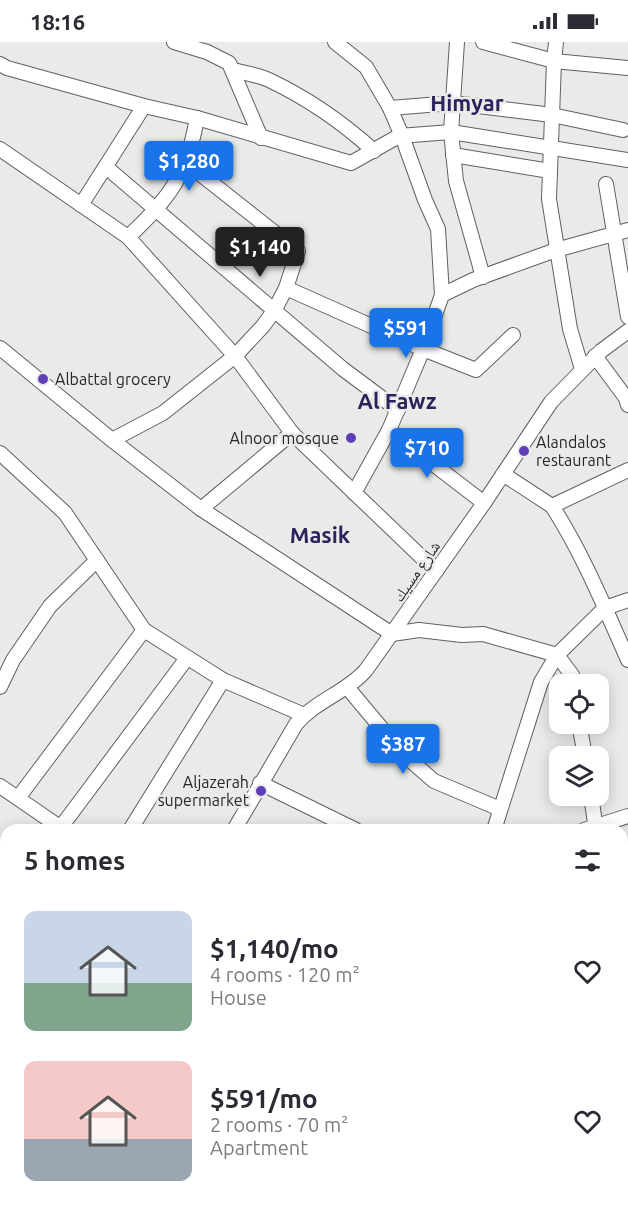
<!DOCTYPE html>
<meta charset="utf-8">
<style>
:root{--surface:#fff;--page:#f2f2f3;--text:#2b2b33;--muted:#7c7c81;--accent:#1a73e8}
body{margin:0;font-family:Ubuntu,"Noto Naskh Arabic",sans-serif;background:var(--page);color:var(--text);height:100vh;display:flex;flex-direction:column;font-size:22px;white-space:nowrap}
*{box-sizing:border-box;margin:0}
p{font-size:20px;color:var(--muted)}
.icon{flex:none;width:33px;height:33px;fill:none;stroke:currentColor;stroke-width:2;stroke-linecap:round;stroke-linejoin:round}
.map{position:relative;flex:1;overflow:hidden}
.sheet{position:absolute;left:0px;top:782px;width:628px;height:386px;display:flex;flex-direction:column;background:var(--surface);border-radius:18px 18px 0 0;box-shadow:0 3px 15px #0003}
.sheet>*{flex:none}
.buttons{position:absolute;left:549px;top:632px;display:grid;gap:12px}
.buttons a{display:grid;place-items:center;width:60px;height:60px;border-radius:12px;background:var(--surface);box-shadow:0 3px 15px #0003;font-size:30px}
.price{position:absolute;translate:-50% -51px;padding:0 14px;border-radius:6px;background:var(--accent);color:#fff;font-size:20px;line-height:39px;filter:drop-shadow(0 2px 3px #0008)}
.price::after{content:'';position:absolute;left:50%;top:36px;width:18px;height:14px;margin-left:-9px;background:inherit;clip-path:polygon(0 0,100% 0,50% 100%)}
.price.current{background:#222;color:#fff}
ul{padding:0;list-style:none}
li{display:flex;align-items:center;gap:18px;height:150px;padding:0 24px}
li span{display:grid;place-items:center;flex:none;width:168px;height:120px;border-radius:12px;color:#555}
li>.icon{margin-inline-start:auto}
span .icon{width:72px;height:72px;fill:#fffc;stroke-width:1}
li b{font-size:26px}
h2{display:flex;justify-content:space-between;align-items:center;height:72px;padding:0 24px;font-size:26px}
.status{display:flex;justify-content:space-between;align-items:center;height:42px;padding:0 30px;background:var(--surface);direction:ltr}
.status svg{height:16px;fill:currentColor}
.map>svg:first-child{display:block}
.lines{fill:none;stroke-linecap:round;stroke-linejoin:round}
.minor-casing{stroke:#5e615e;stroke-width:16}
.minor{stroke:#fff;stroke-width:14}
.poi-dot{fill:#603eb7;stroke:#e8ebe8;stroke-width:2}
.labels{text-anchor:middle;stroke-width:5;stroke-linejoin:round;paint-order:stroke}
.poi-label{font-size:16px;fill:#262726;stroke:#e8ebe8;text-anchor:start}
.street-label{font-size:16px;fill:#262726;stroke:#e8ebe8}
.district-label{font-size:22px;font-weight:bold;fill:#2f215b;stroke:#e8ebe8}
</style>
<div class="status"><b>18:16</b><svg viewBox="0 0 49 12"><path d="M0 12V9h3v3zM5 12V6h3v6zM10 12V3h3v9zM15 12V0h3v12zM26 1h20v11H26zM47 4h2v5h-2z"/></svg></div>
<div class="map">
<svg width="628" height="1166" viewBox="0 0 628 1166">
<rect width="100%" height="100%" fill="#e8ebe8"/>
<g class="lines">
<defs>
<g id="minor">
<polyline points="174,0 207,10 229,21 261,96"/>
<polyline points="335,0 366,25 390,66 402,94 425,158 438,187 442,253"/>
<polyline points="457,0 451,90 456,139 483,235"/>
<polyline points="483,0 554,19 628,26"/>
<polyline points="556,0 554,19 549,157 570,287 582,327"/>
<polyline points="0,22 7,26 144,64 197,76 351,121 399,94 451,90 628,118"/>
<path d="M233,28c11,3 25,5 36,10 38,18 73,42 105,71"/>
<polyline points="390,66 453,61 552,73 623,88"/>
<polyline points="0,107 128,195 235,314 292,391 436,529"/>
<polyline points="453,113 550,129"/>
<polyline points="106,125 343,327 398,368"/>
<polyline points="606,142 628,275"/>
<polyline points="81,163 144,64"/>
<path d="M128,195c42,-39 59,-62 69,-119"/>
<polyline points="286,246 423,307 476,328 513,293"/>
<polyline points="0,306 112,398 201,467 392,592 419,588 462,593 483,592 557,613 572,633 573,642"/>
<polyline points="595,314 626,356 628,363"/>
<polyline points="389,388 484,461"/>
<polyline points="112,398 163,371 235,314 263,284 274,269 286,246 298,209 199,131 185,123"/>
<polyline points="0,411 65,471 144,588 223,638 304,673"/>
<polyline points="503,432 552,464 628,428"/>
<polyline points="354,451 389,388 423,307 442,253 473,238 556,208 628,188"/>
<path d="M552,464c31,48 53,102 76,154"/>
<polyline points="201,467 292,391"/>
<polyline points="0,645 13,618 50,564 97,518"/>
<polyline points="347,645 403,712 434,739 500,767"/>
<polyline points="579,681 585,714"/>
<polyline points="260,741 356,788"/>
<polyline points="0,744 64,788"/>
<polyline points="591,753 596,788"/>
<polyline points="18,756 144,588"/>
<polyline points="61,785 187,616"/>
<polyline points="130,788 223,638"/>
<path d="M234,788l62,-106c19,-23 51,-32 70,-54l118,-167 67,-101 50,-51 27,-20"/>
<polyline points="494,788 541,640 557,613 605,566 628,558"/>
<polyline points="584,788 628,774"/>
<polyline points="0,811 6,814"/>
<polyline points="622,830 628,830"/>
<polyline points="0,901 6,891"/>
<polyline points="622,911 628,912"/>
<polyline points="622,961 628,962"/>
<polyline points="622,997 628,997"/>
<polyline points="622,1052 628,1039"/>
<polyline points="622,1069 628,1069"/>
<polyline points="0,1072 6,1075"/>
<polyline points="194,1164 221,1166"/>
<polyline points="27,1166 29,1161"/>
<polyline points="43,1166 45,1161"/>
<polyline points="58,1166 60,1161"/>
<polyline points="318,1166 320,1161"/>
<polyline points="480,1166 481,1161"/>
<polyline points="570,1166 572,1161"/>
</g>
</defs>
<use href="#minor" class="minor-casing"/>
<use href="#minor" class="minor"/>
</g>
<g class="poi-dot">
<circle cx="43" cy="337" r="6"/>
<circle cx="351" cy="396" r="6"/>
<circle cx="524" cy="409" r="6"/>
<circle cx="261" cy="749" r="6"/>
</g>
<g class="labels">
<g class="poi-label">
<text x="55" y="343">Albattal grocery</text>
<text x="339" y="402" text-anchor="end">Alnoor mosque</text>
<text x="536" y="406">Alandalos<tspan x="536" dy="18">restaurant</tspan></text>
<text x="249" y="746" text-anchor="end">Aljazerah<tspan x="249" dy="18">supermarket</tspan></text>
</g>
<g class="street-label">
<text transform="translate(416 529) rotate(-55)" y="6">شارع مسيك</text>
</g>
<g class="district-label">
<text x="467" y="69">Himyar</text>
<text x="397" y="367">Al Fawz</text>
<text x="320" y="501">Masik</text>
</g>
</g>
</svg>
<div class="buttons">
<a><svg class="icon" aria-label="locate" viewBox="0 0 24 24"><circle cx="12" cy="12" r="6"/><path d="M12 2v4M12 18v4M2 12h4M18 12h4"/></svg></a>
<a><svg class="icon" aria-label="layers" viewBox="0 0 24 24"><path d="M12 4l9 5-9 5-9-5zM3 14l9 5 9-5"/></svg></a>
</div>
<b class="price" style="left:189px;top:150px">$1,280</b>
<b class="price current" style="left:260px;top:236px">$1,140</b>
<b class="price" style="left:406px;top:317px">$591</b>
<b class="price" style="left:427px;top:437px">$710</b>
<b class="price" style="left:403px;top:733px">$387</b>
<section class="sheet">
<h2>5 homes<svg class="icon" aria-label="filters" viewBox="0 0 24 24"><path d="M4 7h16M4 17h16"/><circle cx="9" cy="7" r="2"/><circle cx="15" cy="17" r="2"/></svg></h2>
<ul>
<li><span style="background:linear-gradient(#c9d6e8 60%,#7fa58c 0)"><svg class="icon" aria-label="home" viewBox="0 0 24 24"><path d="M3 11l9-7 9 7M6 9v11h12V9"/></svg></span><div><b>$1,140/mo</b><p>4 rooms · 120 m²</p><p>House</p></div><svg class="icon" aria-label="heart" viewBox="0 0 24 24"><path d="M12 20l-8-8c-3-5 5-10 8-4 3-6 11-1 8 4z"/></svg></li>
<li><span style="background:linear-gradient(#f6c9c9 65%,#9aa5b1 0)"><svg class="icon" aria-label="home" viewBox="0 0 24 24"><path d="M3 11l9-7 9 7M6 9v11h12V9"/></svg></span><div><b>$591/mo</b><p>2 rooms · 70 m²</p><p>Apartment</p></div><svg class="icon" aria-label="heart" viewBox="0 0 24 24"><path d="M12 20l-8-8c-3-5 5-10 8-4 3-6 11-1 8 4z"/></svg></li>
</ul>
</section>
</div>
